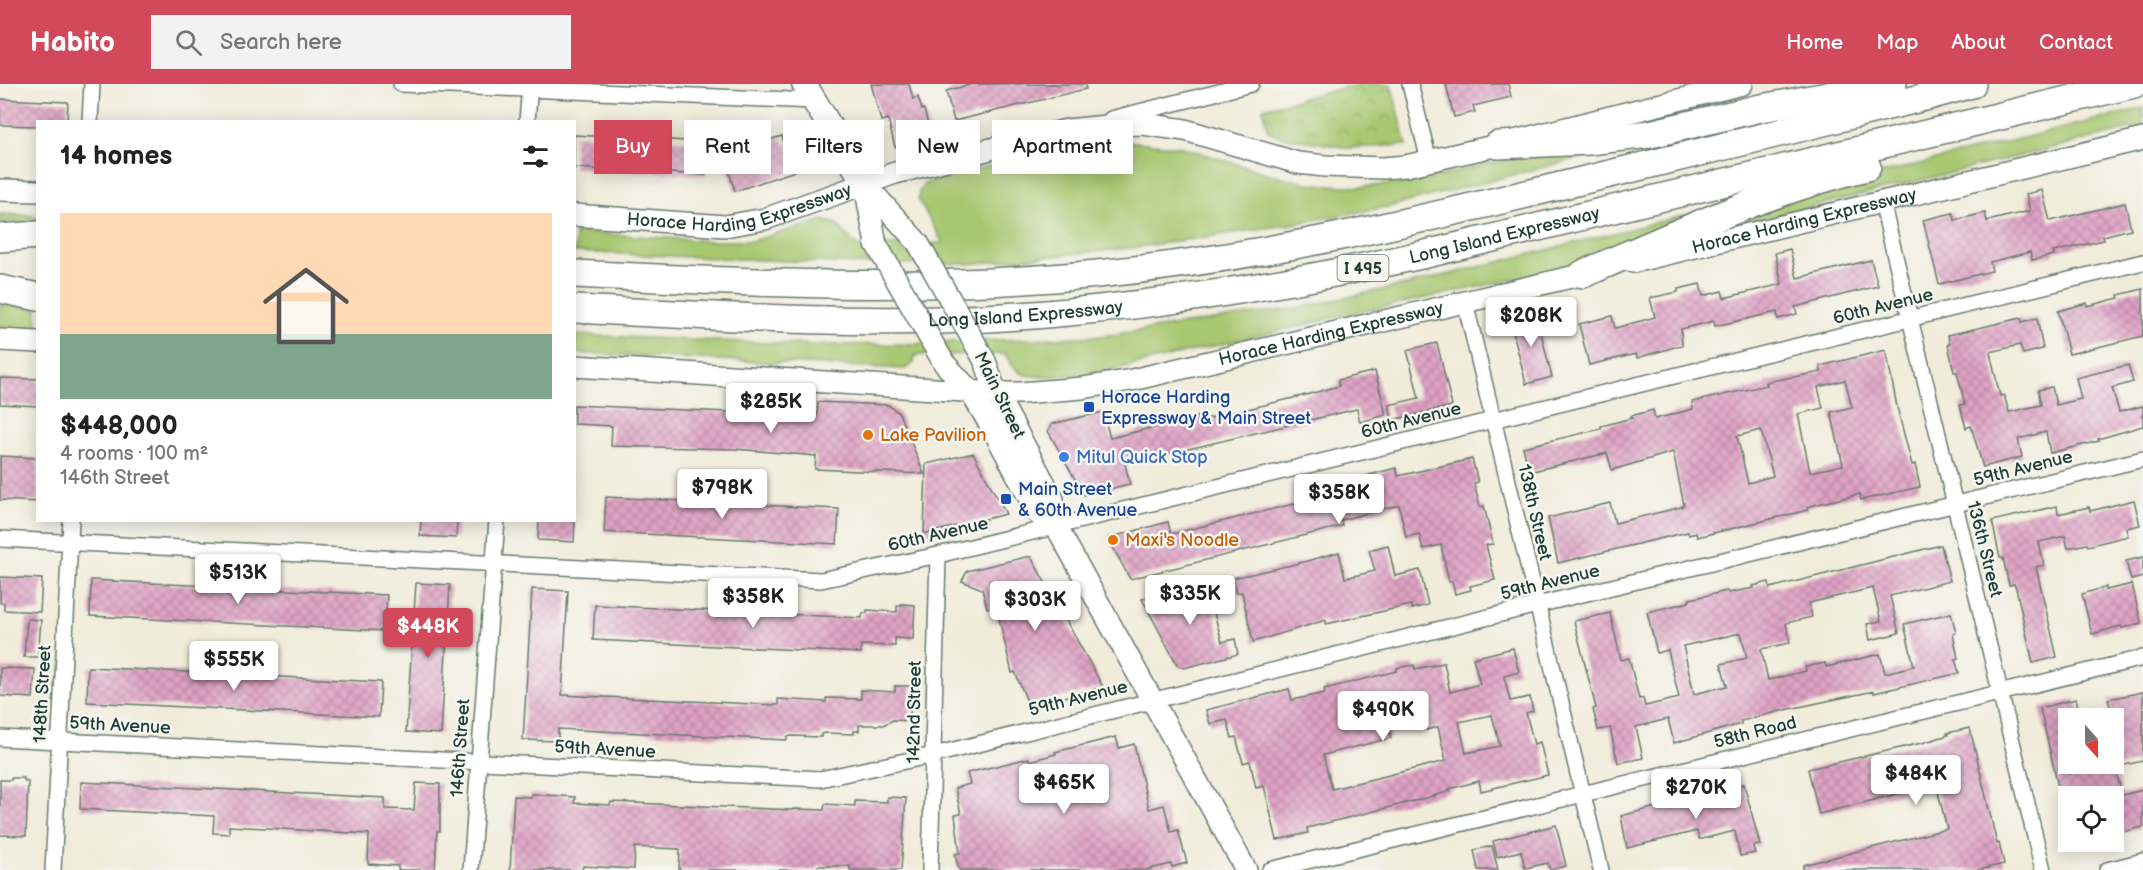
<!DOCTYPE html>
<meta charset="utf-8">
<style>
:root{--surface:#fff;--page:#f2f2f2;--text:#222;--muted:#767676;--accent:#d1495b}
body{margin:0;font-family:"Balsamiq Sans",sans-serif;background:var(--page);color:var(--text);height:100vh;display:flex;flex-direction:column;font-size:22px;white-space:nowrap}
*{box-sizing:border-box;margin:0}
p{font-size:20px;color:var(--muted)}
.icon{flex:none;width:33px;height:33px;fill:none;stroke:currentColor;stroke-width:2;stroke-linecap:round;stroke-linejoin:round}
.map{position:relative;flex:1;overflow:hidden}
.details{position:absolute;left:36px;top:36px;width:540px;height:402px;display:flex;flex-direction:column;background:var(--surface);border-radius:0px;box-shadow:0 3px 15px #0003}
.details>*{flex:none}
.hud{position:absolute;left:594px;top:36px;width:570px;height:54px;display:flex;gap:12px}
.needle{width:39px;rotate:159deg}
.buttons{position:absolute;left:2058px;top:624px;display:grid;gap:12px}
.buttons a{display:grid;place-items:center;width:66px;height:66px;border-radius:0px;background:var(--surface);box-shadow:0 3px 15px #0003;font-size:30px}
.price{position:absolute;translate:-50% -51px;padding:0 14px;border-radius:6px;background:#fff;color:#222;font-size:20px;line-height:39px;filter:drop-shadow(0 2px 3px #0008)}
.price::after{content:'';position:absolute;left:50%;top:36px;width:18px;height:14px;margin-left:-9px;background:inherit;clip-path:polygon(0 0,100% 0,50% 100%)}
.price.current{background:var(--accent);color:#fff}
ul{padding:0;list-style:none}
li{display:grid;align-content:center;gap:12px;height:318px;padding:0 24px}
li span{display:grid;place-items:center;height:186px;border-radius:0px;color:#555}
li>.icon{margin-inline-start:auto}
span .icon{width:108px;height:108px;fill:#fffc;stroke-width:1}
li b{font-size:26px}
h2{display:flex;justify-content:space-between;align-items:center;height:72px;padding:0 24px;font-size:26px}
.tag{padding:0 21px;border-radius:0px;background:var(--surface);box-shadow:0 3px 15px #0003;font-size:21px;line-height:54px}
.tag.current{background:var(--accent);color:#fff}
header{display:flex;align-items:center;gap:36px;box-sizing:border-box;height:84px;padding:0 30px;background:var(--accent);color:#fff}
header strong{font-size:28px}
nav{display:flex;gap:33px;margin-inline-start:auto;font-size:21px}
.search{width:420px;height:54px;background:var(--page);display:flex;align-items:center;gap:15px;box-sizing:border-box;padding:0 21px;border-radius:0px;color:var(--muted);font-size:22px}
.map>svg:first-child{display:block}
.grass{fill:#a7c76f;stroke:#638252;stroke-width:1.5}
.park{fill:url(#park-crowns);stroke:#638252;stroke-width:1.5}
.building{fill:url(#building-cross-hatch);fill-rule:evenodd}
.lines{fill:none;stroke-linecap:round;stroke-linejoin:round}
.street-casing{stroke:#687a6e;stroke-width:18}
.secondary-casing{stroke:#687a6e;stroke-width:24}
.primary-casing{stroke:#687a6e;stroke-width:27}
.highway-casing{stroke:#687a6e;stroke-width:30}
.street{stroke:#fff;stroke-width:15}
.secondary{stroke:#fff;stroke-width:21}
.primary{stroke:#fff;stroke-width:24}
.highway{stroke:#fff;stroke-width:27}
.secondary-bridge-casing{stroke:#687a6e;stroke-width:24;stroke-linecap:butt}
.secondary-bridge{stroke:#fff;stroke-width:21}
.transit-dot{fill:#1a4fb4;stroke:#f6f6f2;stroke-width:2}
.food-dot{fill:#e8710a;stroke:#f6f6f2;stroke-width:2}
.shop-dot{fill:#3f7fe0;stroke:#f6f6f2;stroke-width:2}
.labels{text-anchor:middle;stroke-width:5;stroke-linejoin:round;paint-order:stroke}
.shield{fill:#f6f6f2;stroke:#60746d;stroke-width:1.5}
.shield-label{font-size:16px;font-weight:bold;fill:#1f3d34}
.street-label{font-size:18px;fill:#1f3d34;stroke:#f6f6f2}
.transit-label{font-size:18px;fill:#164399;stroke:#f6f6f2;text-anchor:start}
.food-label{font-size:18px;fill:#c56008;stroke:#f6f6f2;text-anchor:start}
.shop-label{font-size:18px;fill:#366cbe;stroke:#f6f6f2;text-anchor:start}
</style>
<header>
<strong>Habito</strong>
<div class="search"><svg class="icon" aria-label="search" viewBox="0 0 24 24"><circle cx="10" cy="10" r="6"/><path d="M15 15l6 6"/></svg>Search here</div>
<nav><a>Home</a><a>Map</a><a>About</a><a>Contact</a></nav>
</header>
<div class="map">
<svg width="2143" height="786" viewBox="0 0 2143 786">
<defs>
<pattern id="park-crowns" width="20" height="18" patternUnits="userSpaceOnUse" patternTransform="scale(1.5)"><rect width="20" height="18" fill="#a7c76f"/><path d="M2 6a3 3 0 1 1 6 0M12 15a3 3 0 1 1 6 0" fill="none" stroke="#87a35c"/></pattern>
<pattern id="building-cross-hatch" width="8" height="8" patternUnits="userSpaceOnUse" patternTransform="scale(1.5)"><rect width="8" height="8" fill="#e0a2c5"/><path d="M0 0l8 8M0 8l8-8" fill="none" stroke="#b585a1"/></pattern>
</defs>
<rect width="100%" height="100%" fill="#f6f6f2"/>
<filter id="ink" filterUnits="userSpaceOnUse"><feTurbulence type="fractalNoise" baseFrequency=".0167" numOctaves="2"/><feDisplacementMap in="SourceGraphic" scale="12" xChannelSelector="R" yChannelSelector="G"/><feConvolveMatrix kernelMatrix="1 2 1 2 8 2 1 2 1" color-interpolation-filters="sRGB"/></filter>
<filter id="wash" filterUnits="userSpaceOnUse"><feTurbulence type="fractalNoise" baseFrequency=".008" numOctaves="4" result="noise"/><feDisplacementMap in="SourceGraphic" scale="24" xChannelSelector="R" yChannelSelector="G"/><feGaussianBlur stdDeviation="1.35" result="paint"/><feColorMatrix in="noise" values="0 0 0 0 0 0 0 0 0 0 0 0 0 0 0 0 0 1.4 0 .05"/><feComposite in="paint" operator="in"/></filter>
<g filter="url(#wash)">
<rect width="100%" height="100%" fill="#f1ecda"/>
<g class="grass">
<polygon points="2143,24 2143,42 1746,139 1745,134 1823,104"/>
<path d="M1125,57l57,6 84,26 46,11 47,3 58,-5 69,-18 38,-7 126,-12 -79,15 -179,46 -99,18 -161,24 -163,16h-110l-284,-12v-20l138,9h39l71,-21 14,4 20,22 86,-3 -25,-44 1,-7 5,-8c66,-20 132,-35 201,-43z"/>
<path d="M1730,120l-117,49 -51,16 -211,45 -243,57c-18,2 -70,9 -85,3 -9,-4 -13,-12 -18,-20l-90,1 -1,8 -9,6 -330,-16v-18l242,10 89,-1 196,-8 189,-27 119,-25z"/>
<polygon points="0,130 37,132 37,139 0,138"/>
<polygon points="0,220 37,224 37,246 0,244"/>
</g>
<polygon class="park" points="1359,0 1391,0 1407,61 1349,64 1278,52 1268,47 1263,24"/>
<g id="blocks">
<g class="building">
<polygon points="871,0 909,0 913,15 918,13 922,26 924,25 931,53 895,63 888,35 881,37"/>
<polygon points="972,0 1086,0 1086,5 954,37 946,7"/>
<polygon points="1446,0 1508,0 1511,13 1473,22 1475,28 1454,33"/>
<polygon points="0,15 68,18 67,38 38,38 38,42 0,41"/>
<polygon points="574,51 707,58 706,91 574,84"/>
<polygon points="782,52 784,60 787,59 795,87 735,107 724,71 767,59 766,57"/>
<polygon points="2042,106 2050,137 2125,119 2131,145 2103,152 2104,156 2053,168 2054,171 2032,176 2030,168 1990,178 1992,187 1939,200 1923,136 1953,129 1955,136 1985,129 1987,137 2030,127 2026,110"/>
<polygon points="1790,165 1797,194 1871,176 1878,202 1795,223 1797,230 1778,235 1777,228 1715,242 1714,237 1681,245 1682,261 1637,274 1636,270 1589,281 1579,240 1612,232 1615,244 1655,233 1650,214 1678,208 1678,205 1700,200 1703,212 1722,207 1724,214 1782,200 1775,169"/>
<polygon points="2143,205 2143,252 2069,270 2058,227 2087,219 2087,222 2119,214 2118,211"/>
<polygon points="1536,229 1552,293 1526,300 1510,236"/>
<polygon points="2021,234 2022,238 2037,234 2043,265 2023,270 2020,261 1990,268 2000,312 2004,311 2009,328 2041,321 2038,306 2052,303 2056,321 2081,315 2076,294 2128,281 2133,298 2112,304 2119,328 2143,322 2143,342 2098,355 2099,357 2050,369 2046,348 2018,355 2022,373 1983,383 1971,342 1966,344 1960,321 1965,320 1957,288 1954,288 1948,260 1950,260 1948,251"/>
<polygon points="1437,259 1452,322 1392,336 1389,321 1419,314 1407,266"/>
<path d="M1886,266l11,57 15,58 3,-1 5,23 -59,13 -1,-6 -42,10 -11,3 1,3 -111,27 -1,-4 -7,2 -1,-3 -130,31 -10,-45 62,-15 5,20 67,-16v-1l2,-1 -11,-53 -61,18 -5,-17 -78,19 -6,-25 78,-18v-3l31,-8 -1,-2 22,-6 2,9 38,-10 -1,-7 75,-17 -1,-3 55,-10 -1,-6zM1845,296l7,27 -21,5 12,53 -33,7 -12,-58 25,-6 -5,-21zM1761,346l12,46 -25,7 -11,-47z"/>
<polygon points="1375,287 1386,331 1360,338 1357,325 1125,380 1130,400 1084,411 1048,347 1052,340 1103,328 1110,354 1205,331 1206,335 1302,312 1339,302 1338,296"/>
<polygon points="0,294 38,295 38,322 0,320"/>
<polygon points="818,318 888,321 899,329 924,390 815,385 816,372 794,370 734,365 611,362 612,342 574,340 574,321 750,329 750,331 765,331 817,332"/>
<polygon points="973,369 1006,430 924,450 926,380"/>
<polygon points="0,372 38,374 38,418 0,416"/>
<polygon points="1472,375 1478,398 1474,399 1480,423 1484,422 1493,460 1486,461 1495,496 1470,502 1471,506 1455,510 1452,497 1449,498 1441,461 1423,465 1419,450 1406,453 1399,421 1341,436 1342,442 1130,495 1108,454 1168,438 1171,450 1338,409 1337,407 1364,401 1362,393 1396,384 1398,392"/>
<polygon points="606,413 839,425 837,460 604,448"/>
<polygon points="2134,416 2140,441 2126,444 2128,452 2088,462 2087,460 2068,464 2065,452 2039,458 2044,481 2036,483 2057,573 2033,579 2016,504 2014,500 2009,501 2003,474 2000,474 1992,437 2057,422 2058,430 2089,423 2090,427"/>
<polygon points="421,436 457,436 456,454 420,452"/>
<polygon points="539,436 575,436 574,458 538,456"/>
<polygon points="1388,461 1395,492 1420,486 1428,521 1412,525 1411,521 1326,540 1326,536 1253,558 1242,508 1236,509 1233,494 1296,480 1339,468 1345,494 1375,487 1369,466"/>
<path d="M1941,461l9,36 -60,15 9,37 -29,7 -3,-16 14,-3 -8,-33 -64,15 3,14 -26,6 4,20 -29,6 7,31 38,-9 -1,-4 20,-4 1,4 54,-13 5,19 29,-7 -10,-42 47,-11 5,20 -3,1 5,24 -3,1 4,14 -85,20v-2l-89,19 -44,11v3l-67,19 -6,-24 -32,8 7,31 -25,5 -8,-35 -12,2 -5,-21 3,-1 -22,-87 36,-8 11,47 8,-2 10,41 4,-1 2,8 34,-8 -11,-48 -11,3 -10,-41 42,-10 1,-3 37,-8 1,2 26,-5 -1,-2 16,-4 1,6zM1741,549l6,25 -26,6 6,22 -33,8 -11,-48z"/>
<polygon points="1026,473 1031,473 1103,603 1029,622 1015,588 1012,589 996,522 987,524 982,505 962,497 967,487"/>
<polygon points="2143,473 2143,493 2131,496 2126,477"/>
<polygon points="0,493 42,495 40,528 4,526 4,519 0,519"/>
<polygon points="91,496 387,511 385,547 90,532"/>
<polygon points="416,499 450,501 441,650 406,648"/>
<polygon points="1206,500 1222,558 1235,555 1238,570 1184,584 1178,582 1142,515"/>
<polygon points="2132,500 2141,539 2122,544 2121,542 2092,550 2082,510 2106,503 2106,506"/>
<polygon points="532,505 568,507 562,611 778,621 778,615 826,618 826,614 861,615 861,606 895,608 895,602 911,602 910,637 893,636 883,641 859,641 859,647 854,647 854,650 825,649 821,650 821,653 791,652 787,653 787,656 558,645 558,657 523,656"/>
<polygon points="901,520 915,521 913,555 895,554 895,562 861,561 861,569 593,556 595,521 862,534 863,529 867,529 867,526 897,528 897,522 901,522"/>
<polygon points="27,535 41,536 38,573 24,573"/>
<path d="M1513,564l6,24 -15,4 6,25 20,-4 3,14 -7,2 8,31 6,-2 8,33 -67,16 -2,-10 -30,8 1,2 -20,6 -123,31 1,5 -31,7 -13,-54 -8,2 -6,-27 -7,2 -7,-26 -4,1 -5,-18 -17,4 -4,-14 83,-21 3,11 33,-7 -1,-4 73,-18v-3l17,-3 1,4 29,-6 6,29 30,-8 -7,-26zM1418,616l8,30 12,-3 8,34 -114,28 -9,-34 68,-17 -7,-30zM1492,631l8,31 -34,7 -7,-31z"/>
<polygon points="88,583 381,598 379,633 87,618"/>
<polygon points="0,584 35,585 33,614 0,612"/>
<polygon points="2143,608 2143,677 2115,683 2122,711 2143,706 2143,743 2114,750 2114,712 2068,712 2068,724 2063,724 2040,624 2076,615 2081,633 2068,634 2068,690 2114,680 2114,668 2120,666 2108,615"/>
<polygon points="1970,644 1997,760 1999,759 2004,780 1978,786 1803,786 1803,781 1947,745 1936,700 1819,730 1808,685 1926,658 1948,651 1947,649"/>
<polygon points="1116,653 1119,664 1134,660 1149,725 1164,721 1171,748 1178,746 1187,779 1172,783 1171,780 1146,786 959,786 955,770 960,769 955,731 961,730 955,704 970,700 967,689 1029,674 1029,677 1056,670 1055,668"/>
<polygon points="11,694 24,694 24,697 28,697 26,752 0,751 0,696 11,696"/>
<polygon points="81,698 385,714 385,725 414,726 416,699 440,700 440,747 437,747 435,786 398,786 398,782 368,780 369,750 229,742 229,750 213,749 214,732 80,725"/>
<polygon points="1744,700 1760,761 1753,762 1755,769 1740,772 1735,747 1702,755 1699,755 1697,747 1627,764 1621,732"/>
<polygon points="531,710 575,713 574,719 610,721 611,718 793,726 793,725 824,726 825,720 855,722 855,717 887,718 887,713 906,714 901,786 850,786 850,782 818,782 817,786 679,786 680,765 635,763 634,785 583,782 582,786 510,786 514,712 531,713"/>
<polygon points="1556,741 1566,782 1550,786 1548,779 1525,784 1521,767 1497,773 1493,757"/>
<polygon points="1492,762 1498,786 1478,786 1474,766"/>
</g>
</g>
</g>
<g filter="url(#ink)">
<use href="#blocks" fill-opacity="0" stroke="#687a6e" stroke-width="1.5"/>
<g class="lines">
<defs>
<g id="street">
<polyline points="401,0 814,17"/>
<polyline points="1410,0 1429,77"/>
<polyline points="1111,35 1251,0"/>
<polyline points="90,38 92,0"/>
<polyline points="527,38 530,0"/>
<polyline points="1882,118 2043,786"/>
<polyline points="1465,218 1601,786"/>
<polyline points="0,455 821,496 938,471 2143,178"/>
<polyline points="0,654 820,695 934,671 1537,521 2143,375"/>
<polyline points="53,786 71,436"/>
<polyline points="471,786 497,436"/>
<polyline points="930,786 938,471"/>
<polyline points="1270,786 2143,574"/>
<polyline points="2107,786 2143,777"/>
</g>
<g id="secondary">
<polyline points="865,100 918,159"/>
<polyline points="865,101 876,160"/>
<polyline points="0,106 38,107"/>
<path id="s1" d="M574,131l151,11 40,-7 130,-46 172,-43 49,-5 27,-1 42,6 113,33 27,3 58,2 23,-2 92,-21 244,-61"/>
<path id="s2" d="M1633,178l510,-123"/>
<polyline points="0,256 38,258"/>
<polyline points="985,277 996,309 1053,415 1056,442 1246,786"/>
<polyline points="944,279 970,307 995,349 1038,430 1056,442"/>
<path id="s3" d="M574,282l422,27h25l61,-5 50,-8 465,-109"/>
</g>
<polyline id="primary" points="804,0 865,100"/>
<g id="highway">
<polyline points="1498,61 1589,57 1650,50 1756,25 1893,0"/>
<polyline points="0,154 38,151"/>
<path d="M574,190c175,9 349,18 523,0 160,-16 311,-51 467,-89 120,-29 241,-58 361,-88l47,-13"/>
<path d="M1583,190c93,-40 185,-83 284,-107"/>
<polyline points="0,205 38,213"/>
<path id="s4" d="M574,225c123,6 245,14 368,11 163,-5 325,-31 484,-66l708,-170"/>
</g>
</defs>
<use href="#street" class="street-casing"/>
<use href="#secondary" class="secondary-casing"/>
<use href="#primary" class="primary-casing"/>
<use href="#highway" class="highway-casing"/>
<use href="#street" class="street"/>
<use href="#secondary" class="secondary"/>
<use href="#primary" class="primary"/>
<use href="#highway" class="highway"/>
<defs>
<g id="secondary-bridge">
<polyline points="918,159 985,277"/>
<polyline points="876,160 944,279"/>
</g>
</defs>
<use href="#secondary-bridge" class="secondary-bridge-casing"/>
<use href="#secondary-bridge" class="secondary-bridge"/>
</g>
</g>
<g class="transit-dot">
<rect x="1083" y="317" width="12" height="12" rx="3"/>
<rect x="1000" y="409" width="12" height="12" rx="3"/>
</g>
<g class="food-dot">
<circle cx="868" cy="351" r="6"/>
<circle cx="1113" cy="456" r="6"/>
</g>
<circle class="shop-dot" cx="1064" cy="373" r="6"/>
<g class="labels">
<rect class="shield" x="1337.5" y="171" width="51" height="26" rx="4.5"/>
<g class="shield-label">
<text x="1363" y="190">I 495</text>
</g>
<g class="street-label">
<text dy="6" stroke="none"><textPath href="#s1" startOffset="168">Horace Harding Expressway</textPath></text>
<text dy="6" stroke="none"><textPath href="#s2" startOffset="176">Horace Harding Expressway</textPath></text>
<text dy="6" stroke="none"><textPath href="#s4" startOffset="938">Long Island Expressway</textPath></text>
<text transform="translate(1883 222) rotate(-14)" y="6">60th Avenue</text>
<text dy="6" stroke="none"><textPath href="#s4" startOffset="452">Long Island Expressway</textPath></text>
<text dy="6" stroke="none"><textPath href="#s3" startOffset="764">Horace Harding Expressway</textPath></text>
<text transform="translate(1000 311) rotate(64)" y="6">Main Street</text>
<text transform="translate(1411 336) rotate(-14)" y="6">60th Avenue</text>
<text transform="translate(2023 384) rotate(-14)" y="6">59th Avenue</text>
<text transform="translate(1535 428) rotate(77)" y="6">138th Street</text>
<text transform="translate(938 450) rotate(-13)" y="6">60th Avenue</text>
<text transform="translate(1985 465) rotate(76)" y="6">136th Street</text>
<text transform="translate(1550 498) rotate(-14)" y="6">59th Avenue</text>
<text transform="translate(42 610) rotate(-87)" y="6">148th Street</text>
<text transform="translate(1078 614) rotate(-14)" y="6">59th Avenue</text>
<text transform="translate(914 628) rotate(-89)" y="6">142nd Street</text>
<text transform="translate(120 641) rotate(3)" y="6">59th Avenue</text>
<text transform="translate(1755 648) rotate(-14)" y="6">58th Road</text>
<text transform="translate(460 664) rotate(-86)" y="6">146th Street</text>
<text transform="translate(605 665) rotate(3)" y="6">59th Avenue</text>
</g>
<g class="transit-label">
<text x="1101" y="319">Horace Harding<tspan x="1101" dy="21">Expressway &amp; Main Street</tspan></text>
<text x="1018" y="411">Main Street<tspan x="1018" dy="21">&amp; 60th Avenue</tspan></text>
</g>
<g class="food-label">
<text x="880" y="357">Lake Pavilion</text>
<text x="1125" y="462">Maxi's Noodle</text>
</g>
<g class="shop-label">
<text x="1076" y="379">Mitul Quick Stop</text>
</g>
</g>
</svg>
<div class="buttons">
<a><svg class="needle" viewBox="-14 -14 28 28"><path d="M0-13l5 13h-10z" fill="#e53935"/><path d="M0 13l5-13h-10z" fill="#767676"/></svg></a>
<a><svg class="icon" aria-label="locate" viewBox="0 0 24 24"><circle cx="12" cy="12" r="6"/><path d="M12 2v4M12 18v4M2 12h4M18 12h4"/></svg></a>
</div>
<b class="price" style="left:1531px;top:264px">$208K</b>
<b class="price" style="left:771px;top:350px">$285K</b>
<b class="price" style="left:722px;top:436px">$798K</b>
<b class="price" style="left:1339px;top:441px">$358K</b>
<b class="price" style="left:238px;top:521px">$513K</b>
<b class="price" style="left:1190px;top:542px">$335K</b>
<b class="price" style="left:753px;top:545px">$358K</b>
<b class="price" style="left:1035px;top:548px">$303K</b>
<b class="price current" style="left:428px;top:575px">$448K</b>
<b class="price" style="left:234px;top:608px">$555K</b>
<b class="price" style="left:1383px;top:658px">$490K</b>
<b class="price" style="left:1916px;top:722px">$484K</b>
<b class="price" style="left:1064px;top:731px">$465K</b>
<b class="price" style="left:1696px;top:736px">$270K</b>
<div class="hud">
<a class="tag current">Buy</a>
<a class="tag">Rent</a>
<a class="tag">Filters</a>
<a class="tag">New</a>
<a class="tag">Apartment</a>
</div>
<section class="details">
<h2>14 homes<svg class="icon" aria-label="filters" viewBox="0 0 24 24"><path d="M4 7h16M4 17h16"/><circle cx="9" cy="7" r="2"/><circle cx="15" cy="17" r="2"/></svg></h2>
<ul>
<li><span style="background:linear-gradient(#ffd9b3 65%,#7fa58c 0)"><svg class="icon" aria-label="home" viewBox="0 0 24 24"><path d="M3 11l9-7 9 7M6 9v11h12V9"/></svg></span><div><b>$448,000</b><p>4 rooms · 100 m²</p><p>146th Street</p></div></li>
</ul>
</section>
</div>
